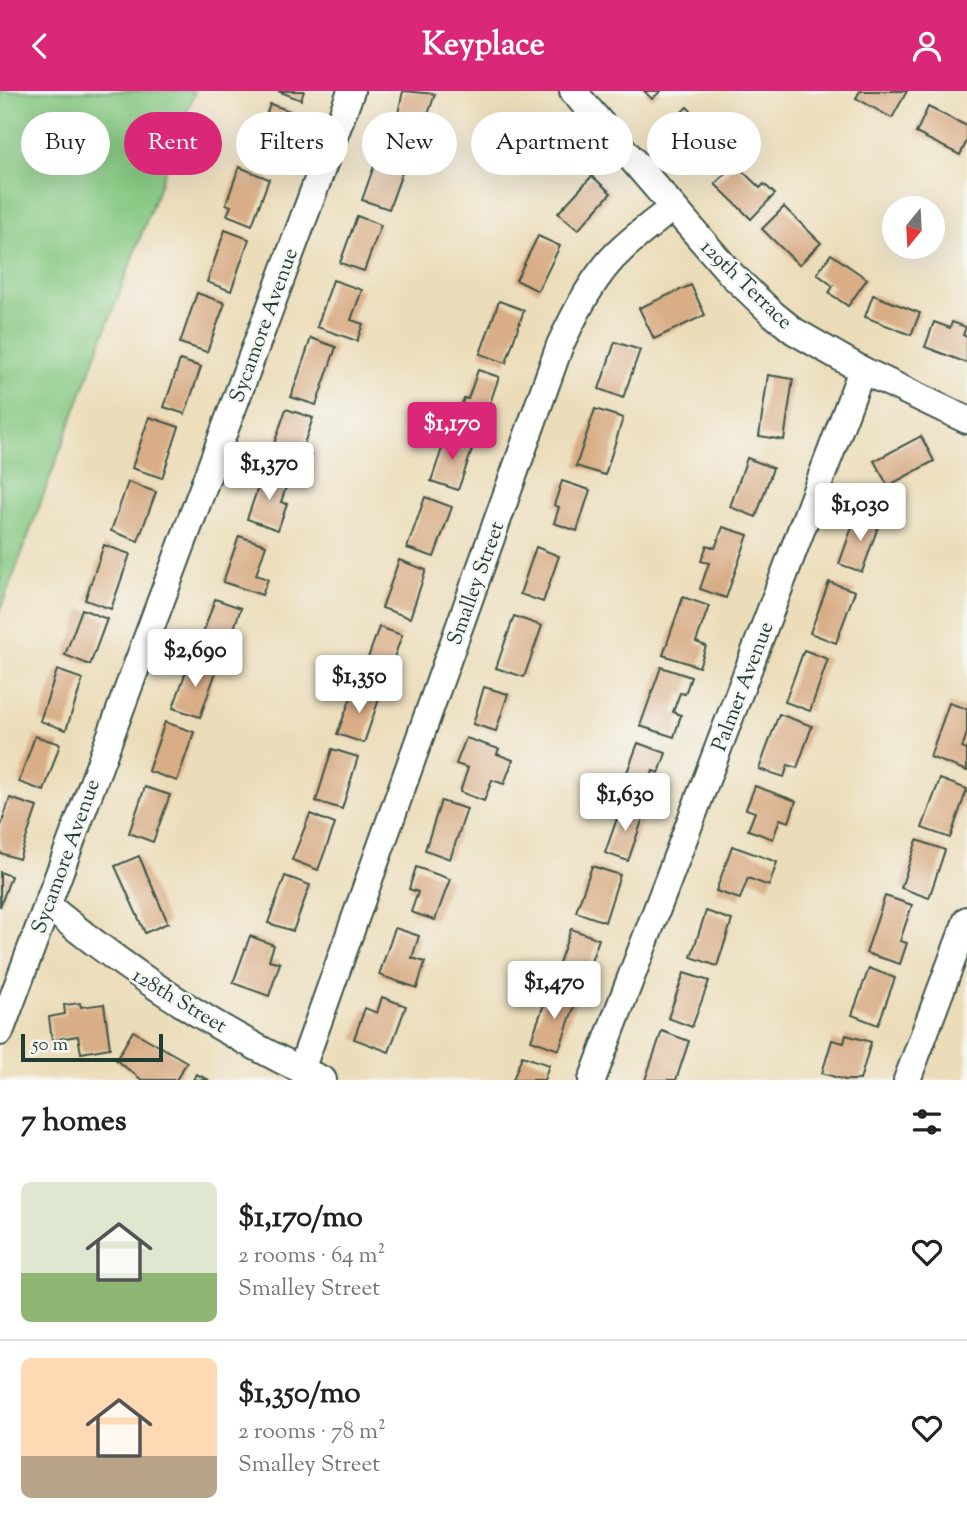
<!DOCTYPE html>
<meta charset="utf-8">
<style>
:root{--surface:#fff;--page:#f2f2f2;--text:#222;--muted:#767676;--line:#e0e0e0;--accent:#db2777}
body{margin:0;font-family:"Sorts Mill Goudy",serif;background:var(--page);color:var(--text);height:100vh;display:flex;flex-direction:column;font-size:26px;white-space:nowrap}
*{box-sizing:border-box;margin:0}
p{font-size:23px;color:var(--muted)}
.icon{flex:none;width:38px;height:38px;fill:none;stroke:currentColor;stroke-width:2;stroke-linecap:round;stroke-linejoin:round}
.map{position:relative;height:989px;overflow:hidden}
.details{display:flex;flex-direction:column;background:var(--surface);flex:1}
.details>*{flex:none}
.banner{position:absolute;left:21px;top:21px;width:926px;height:63px;display:flex;gap:14px}
.needle{width:46px;rotate:198deg}
.buttons{position:absolute;left:882px;top:105px;display:grid;gap:14px}
.buttons a{display:grid;place-items:center;width:63px;height:63px;border-radius:50%;background:var(--surface);box-shadow:0 7px 28px #0002;font-size:35px}
.scale{position:absolute;left:21px;bottom:18px;width:142px;box-sizing:border-box;padding-left:7px;border:4px solid #1f3d34;border-top:0;font-size:19px;line-height:24px;white-space:nowrap;color:#1f3d34;-webkit-text-stroke:5px #f6f6f2;paint-order:stroke}
.price{position:absolute;translate:-50% -60px;padding:0 16px;border-radius:7px;background:#fff;color:#222;font-size:23px;line-height:46px;filter:drop-shadow(0 2px 4px #0008)}
.price::after{content:'';position:absolute;left:50%;top:42px;width:21px;height:16px;margin-left:-10px;background:inherit;clip-path:polygon(0 0,100% 0,50% 100%)}
.price.selected{background:var(--accent);color:#fff}
ul{padding:0;list-style:none}
li{display:flex;align-items:center;gap:21px;height:175px;padding:0 21px}
li+li{border-top:2px solid var(--line)}
li span{display:grid;place-items:center;flex:none;width:196px;height:140px;border-radius:10px;color:#555}
li>.icon{margin-inline-start:auto}
span .icon{width:84px;height:84px;fill:#fffc;stroke-width:1}
li b{font-size:30px}
h2{display:flex;justify-content:space-between;align-items:center;height:84px;padding:0 21px;font-size:30px}
.chip{padding:0 24px;border-radius:32px;background:var(--surface);box-shadow:0 7px 28px #0002;font-size:24px;line-height:63px}
.chip.selected{background:var(--accent);color:#fff}
header{display:flex;justify-content:space-between;align-items:center;height:91px;padding:0 21px;background:var(--accent);color:#fff;font-size:32px;font-weight:800}
.map>svg:first-child{display:block}
.green{fill:#84c780;stroke:#52825a;stroke-width:2}
.building{fill:#d9ad86}
.lines{fill:none;stroke-linecap:round;stroke-linejoin:round}
.minor-casing{stroke:#3e5548;stroke-width:30}
.minor{stroke:#fff;stroke-width:26}
.labels{text-anchor:middle;stroke-width:5;stroke-linejoin:round;paint-order:stroke}
.street-label{font-size:21px;fill:#1f3d34;stroke:#f6f6f2}
</style>
<header><svg class="icon" aria-label="back" viewBox="0 0 24 24"><path d="M15 5l-7 7 7 7"/></svg>Keyplace<svg class="icon" aria-label="person" viewBox="0 0 24 24"><circle cx="12" cy="8" r="4"/><path d="M4 21q1-7 8-7t8 7"/></svg></header>
<div class="map">
<svg width="967" height="989" viewBox="0 0 967 989">
<rect width="100%" height="100%" fill="#f6f6f2"/>
<filter id="ink" filterUnits="userSpaceOnUse"><feTurbulence type="fractalNoise" baseFrequency=".0143" numOctaves="2"/><feDisplacementMap in="SourceGraphic" scale="14" xChannelSelector="R" yChannelSelector="G"/><feConvolveMatrix kernelMatrix="1 2 1 2 8 2 1 2 1" color-interpolation-filters="sRGB"/></filter>
<filter id="wash" filterUnits="userSpaceOnUse"><feTurbulence type="fractalNoise" baseFrequency=".00686" numOctaves="4" result="noise"/><feDisplacementMap in="SourceGraphic" scale="28" xChannelSelector="R" yChannelSelector="G"/><feGaussianBlur stdDeviation="1.57" result="paint"/><feColorMatrix in="noise" values="0 0 0 0 0 0 0 0 0 0 0 0 0 0 0 0 0 1.4 0 .05"/><feComposite in="paint" operator="in"/></filter>
<g filter="url(#wash)">
<rect width="100%" height="100%" fill="#ecddba"/>
<polygon class="green" points="0,0 195,0 0,520"/>
<g id="blocks">
<g class="building">
<polygon points="278,0 304,0 301,9"/>
<polygon points="403,0 435,3 418,53 393,45"/>
<polygon points="644,0 661,0 652,8"/>
<polygon points="860,0 907,0 892,27 856,7"/>
<polygon points="270,13 296,22 278,73 252,64"/>
<polygon points="687,16 723,52 701,73 665,37"/>
<polygon points="928,16 967,35 967,50 960,64 916,42"/>
<polygon points="380,58 407,68 389,118 362,109"/>
<polygon points="735,73 760,97 764,93 775,103 751,128 715,93"/>
<polygon points="239,76 269,88 252,134 227,124 231,115 226,113"/>
<polygon points="592,85 611,102 578,139 558,122"/>
<polygon points="784,116 821,152 799,174 762,138"/>
<polygon points="357,125 381,134 364,180 340,172"/>
<polygon points="225,139 249,148 231,200 207,191"/>
<polygon points="538,145 560,155 538,200 516,189"/>
<polygon points="831,163 867,188 848,215 829,202 833,195 817,183"/>
<polygon points="333,189 362,199 351,229 363,233 357,250 317,236"/>
<polygon points="691,194 705,224 654,248 639,217"/>
<polygon points="197,202 225,212 207,261 180,252"/>
<polygon points="873,204 920,222 911,244 865,226"/>
<polygon points="499,210 524,219 506,272 480,263"/>
<polygon points="934,231 950,237 952,231 966,236 963,244 967,246 967,272 925,256"/>
<polygon points="311,247 336,256 316,314 291,306"/>
<polygon points="615,251 640,259 623,307 599,298"/>
<polygon points="180,269 201,276 185,323 164,316"/>
<polygon points="478,279 499,286 483,332 458,324 464,307 468,308"/>
<polygon points="768,284 793,288 784,349 759,345"/>
<polygon points="286,318 313,327 301,361 311,364 308,374 297,371 296,374 270,365"/>
<polygon points="595,318 623,327 605,384 576,375"/>
<polygon points="149,326 179,336 162,387 132,377"/>
<polygon points="447,343 474,353 458,399 431,390"/>
<polygon points="921,345 934,370 888,395 874,370"/>
<polygon points="747,367 773,377 756,426 730,416"/>
<polygon points="263,382 288,391 281,411 287,413 278,439 247,428"/>
<polygon points="562,390 590,399 577,440 554,432 559,416 554,414"/>
<polygon points="128,391 156,401 138,450 111,440"/>
<polygon points="425,406 452,416 434,466 407,457"/>
<polygon points="857,422 880,430 862,481 839,473"/>
<polygon points="723,436 748,444 726,507 700,498 709,472 701,470 707,454 715,457"/>
<polygon points="239,445 266,454 256,484 268,488 262,504 223,491"/>
<polygon points="104,454 130,463 111,518 85,509"/>
<polygon points="536,456 559,465 543,511 520,503"/>
<polygon points="399,469 426,479 410,527 382,517"/>
<polygon points="829,491 855,500 836,552 810,542"/>
<polygon points="683,506 709,515 696,551 706,555 699,576 663,564"/>
<polygon points="215,508 241,517 225,563 199,554"/>
<polygon points="82,518 107,528 90,574 65,564"/>
<polygon points="514,525 542,535 524,586 496,577"/>
<polygon points="379,536 402,544 386,589 363,581"/>
<polygon points="804,559 828,568 810,620 785,611"/>
<polygon points="190,569 217,578 200,626 173,617"/>
<polygon points="661,576 691,586 685,603 680,602 673,621 681,624 674,646 640,635"/>
<polygon points="57,579 83,588 66,639 40,630"/>
<polygon points="355,596 380,605 364,652 337,643"/>
<polygon points="484,596 508,603 496,640 473,633"/>
<polygon points="949,612 967,618 967,642 962,657 967,659 967,680 930,666"/>
<polygon points="779,623 812,635 797,677 788,674 784,686 759,678"/>
<polygon points="165,631 194,641 177,690 148,680"/>
<polygon points="35,645 60,653 44,700 19,691"/>
<polygon points="466,647 499,658 497,663 513,669 504,693 492,689 484,710 460,701 468,677 456,673"/>
<polygon points="638,652 666,662 659,682 653,680 645,700 623,692"/>
<polygon points="332,658 358,666 342,718 316,710"/>
<polygon points="940,688 967,698 950,747 922,737"/>
<polygon points="755,695 796,710 789,731 780,728 773,748 748,739 755,721 746,718"/>
<polygon points="145,696 170,704 153,751 129,742"/>
<polygon points="10,707 37,716 19,768 0,762 0,738"/>
<polygon points="441,710 467,718 450,768 425,759"/>
<polygon points="622,713 645,721 628,770 605,762"/>
<polygon points="310,723 335,733 318,779 292,769"/>
<polygon points="917,749 945,759 929,807 901,797"/>
<polygon points="732,755 777,771 769,795 748,787 740,808 716,800"/>
<polygon points="139,765 168,832 145,842 115,775"/>
<polygon points="592,775 620,784 605,831 576,821"/>
<polygon points="416,776 450,788 435,829 411,821 418,801 409,798"/>
<polygon points="0,781 11,785 0,816"/>
<polygon points="285,785 310,794 293,840 268,832"/>
<polygon points="885,805 912,814 900,850 907,852 900,873 866,862"/>
<polygon points="706,820 732,829 717,875 691,866"/>
<polygon points="395,837 419,845 412,867 425,871 417,897 379,884"/>
<polygon points="571,838 599,848 582,896 554,886"/>
<polygon points="250,845 274,854 269,869 280,872 269,905 233,892"/>
<polygon points="869,877 895,887 878,934 852,924"/>
<polygon points="684,882 709,890 692,936 668,927"/>
<polygon points="549,900 576,910 559,959 531,949"/>
<polygon points="382,906 406,915 389,961 354,948 365,917 377,922"/>
<polygon points="80,912 81,916 104,913 110,957 81,962 78,945 52,949 49,926 65,923 64,914"/>
<polygon points="133,940 187,971 176,989 142,989 116,969"/>
<polygon points="662,940 689,950 676,989 645,989"/>
<polygon points="846,944 871,951 860,989 845,989 822,982 832,949 844,952"/>
<polygon points="522,965 549,974 544,989 513,989"/>
<polygon points="196,983 209,989 193,989"/>
</g>
</g>
</g>
<g filter="url(#ink)">
<use href="#blocks" fill-opacity="0" stroke="#3e5548" stroke-width="2"/>
<g class="lines">
<defs>
<g id="minor">
<polyline points="573,0 731,183 773,223 794,240 862,279 967,329"/>
<path d="M47,814c85,70 176,130 276,175"/>
<polyline points="0,941 351,0"/>
<path d="M301,979l259,-725c16,-33 34,-71 62,-96 16,-15 34,-28 51,-42"/>
<polyline points="592,989 862,279"/>
<polyline points="907,989 967,829"/>
</g>
</defs>
<use href="#minor" class="minor-casing"/>
<use href="#minor" class="minor"/>
</g>
</g>
<g class="labels">
<g class="street-label">
<text transform="translate(747 193) rotate(44)" y="7">129th Terrace</text>
<text transform="translate(263 234) rotate(-70)" y="7">Sycamore Avenue</text>
<text transform="translate(475 492) rotate(-70)" y="7">Smalley Street</text>
<text transform="translate(742 595) rotate(-69)" y="7">Palmer Avenue</text>
<text transform="translate(65 765) rotate(-70)" y="7">Sycamore Avenue</text>
<text transform="translate(180 909) rotate(31)" y="7">128th Street</text>
</g>
</g>
</svg>
<div class="buttons">
<a><svg class="needle" viewBox="-14 -14 28 28"><path d="M0-13l5 13h-10z" fill="#e53935"/><path d="M0 13l5-13h-10z" fill="#767676"/></svg></a>
</div>
<div class="scale">50 m</div>
<b class="price selected" style="left:452px;top:371px">$1,170</b>
<b class="price" style="left:269px;top:411px">$1,370</b>
<b class="price" style="left:860px;top:452px">$1,030</b>
<b class="price" style="left:195px;top:598px">$2,690</b>
<b class="price" style="left:359px;top:624px">$1,350</b>
<b class="price" style="left:625px;top:742px">$1,630</b>
<b class="price" style="left:554px;top:930px">$1,470</b>
<div class="banner">
<a class="chip">Buy</a>
<a class="chip selected">Rent</a>
<a class="chip">Filters</a>
<a class="chip">New</a>
<a class="chip">Apartment</a>
<a class="chip">House</a>
</div>
</div>
<section class="details">
<h2>7 homes<svg class="icon" aria-label="filters" viewBox="0 0 24 24"><path d="M4 7h16M4 17h16"/><circle cx="9" cy="7" r="2"/><circle cx="15" cy="17" r="2"/></svg></h2>
<ul>
<li><span style="background:linear-gradient(#dfe7d0 65%,#8fb573 0)"><svg class="icon" aria-label="home" viewBox="0 0 24 24"><path d="M3 11l9-7 9 7M6 9v11h12V9"/></svg></span><div><b>$1,170/mo</b><p>2 rooms · 64 m²</p><p>Smalley Street</p></div><svg class="icon" aria-label="heart" viewBox="0 0 24 24"><path d="M12 20l-8-8c-3-5 5-10 8-4 3-6 11-1 8 4z"/></svg></li>
<li><span style="background:linear-gradient(#ffd9b3 70%,#b9a48a 0)"><svg class="icon" aria-label="home" viewBox="0 0 24 24"><path d="M3 11l9-7 9 7M6 9v11h12V9"/></svg></span><div><b>$1,350/mo</b><p>2 rooms · 78 m²</p><p>Smalley Street</p></div><svg class="icon" aria-label="heart" viewBox="0 0 24 24"><path d="M12 20l-8-8c-3-5 5-10 8-4 3-6 11-1 8 4z"/></svg></li>
</ul>
</section>
